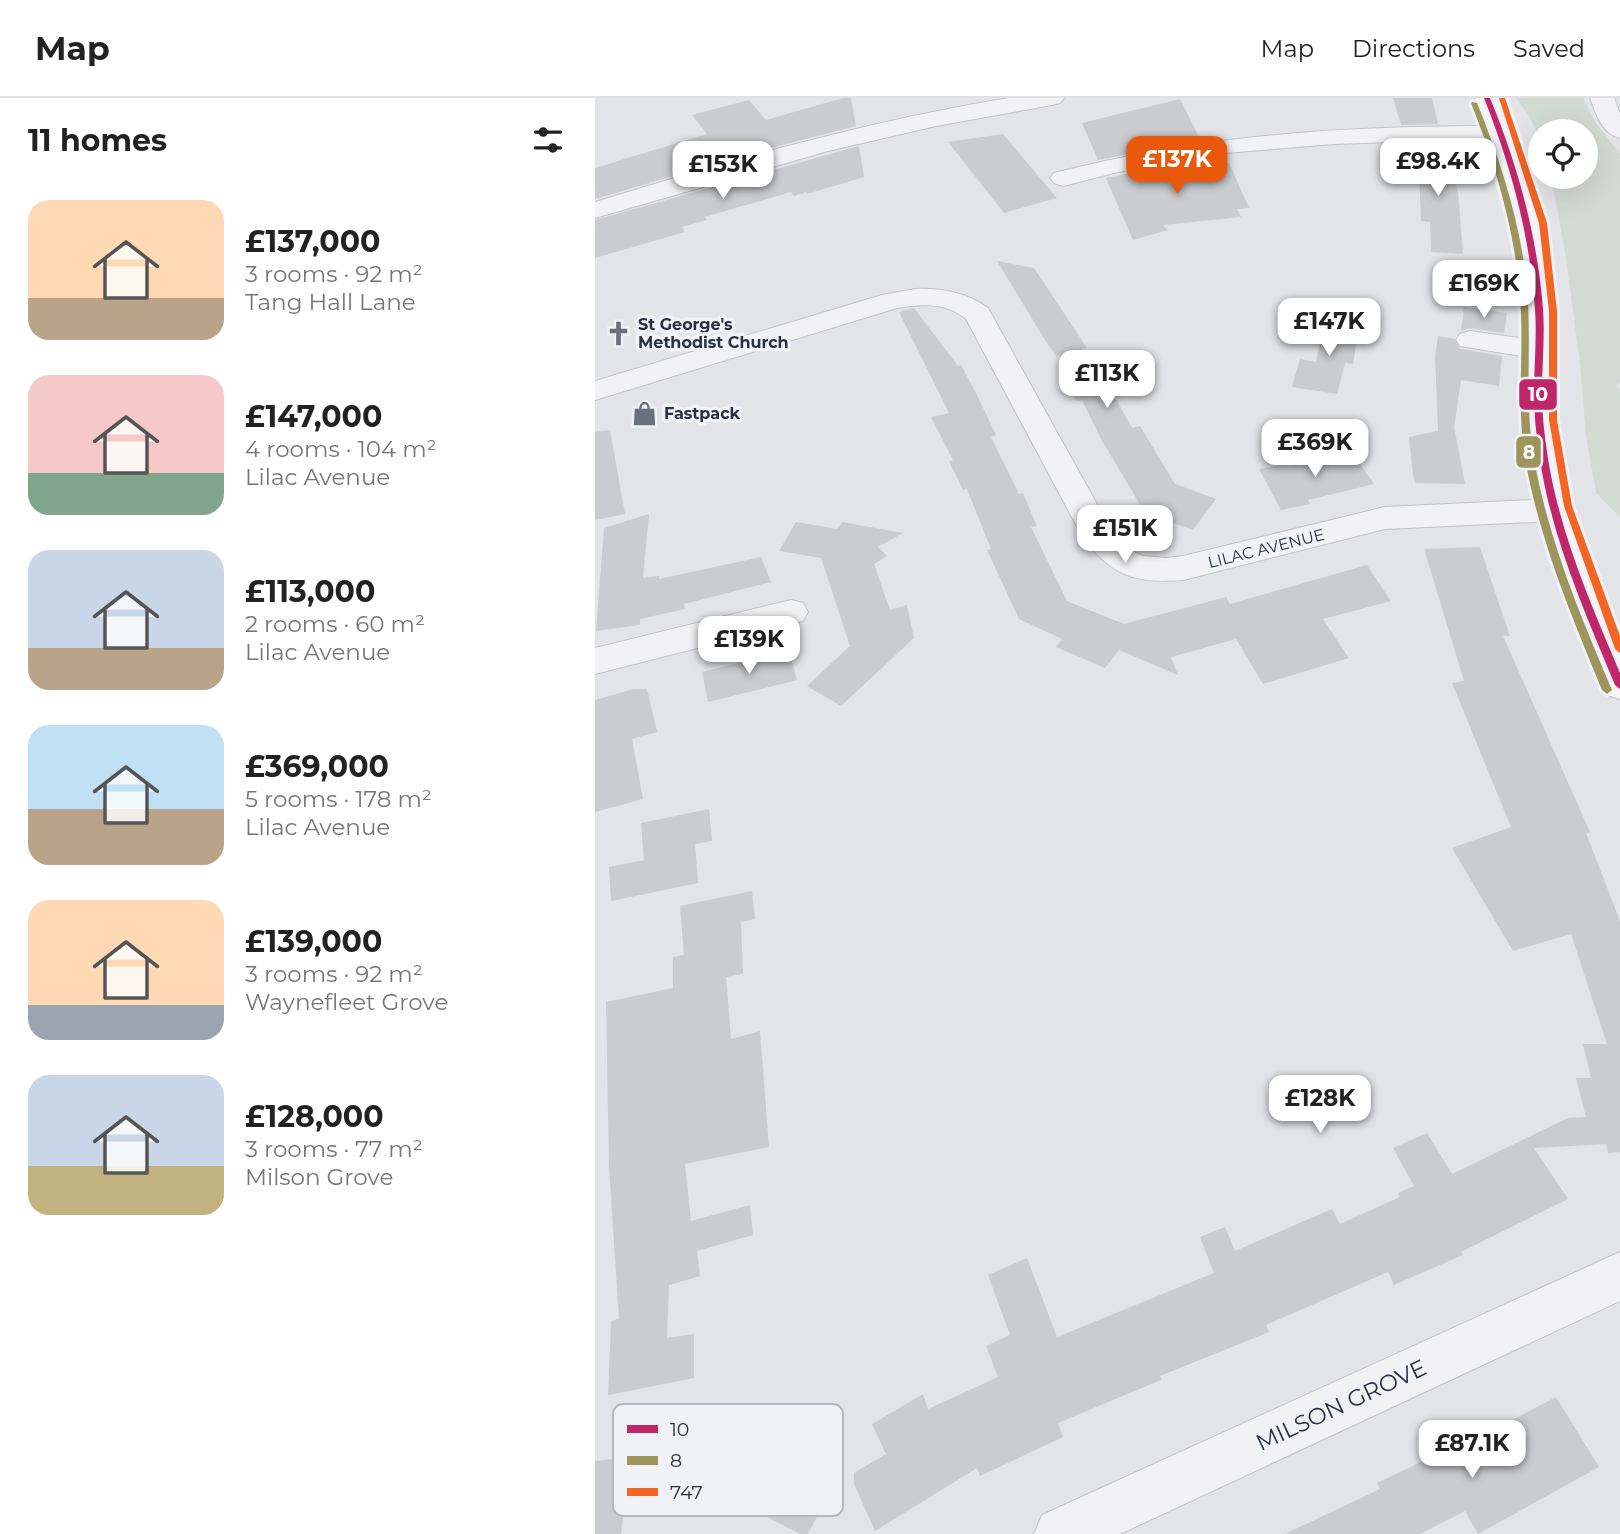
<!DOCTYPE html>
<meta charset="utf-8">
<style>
:root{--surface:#fff;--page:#f2f2f2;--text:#222;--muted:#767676;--line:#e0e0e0;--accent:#ea580c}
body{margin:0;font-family:Montserrat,sans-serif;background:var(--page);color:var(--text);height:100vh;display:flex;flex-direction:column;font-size:26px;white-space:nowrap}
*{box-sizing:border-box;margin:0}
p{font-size:23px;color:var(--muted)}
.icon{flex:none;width:38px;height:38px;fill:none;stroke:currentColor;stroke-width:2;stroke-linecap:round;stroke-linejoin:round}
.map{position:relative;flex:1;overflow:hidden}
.panel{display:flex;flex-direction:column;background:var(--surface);width:595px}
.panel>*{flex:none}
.fabs{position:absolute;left:933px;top:21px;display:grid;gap:14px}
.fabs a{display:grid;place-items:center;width:70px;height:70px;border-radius:50%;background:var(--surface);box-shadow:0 7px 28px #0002;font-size:35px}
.price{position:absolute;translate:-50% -60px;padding:0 16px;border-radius:14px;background:#fff;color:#222;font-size:23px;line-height:46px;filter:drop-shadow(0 2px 4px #0008)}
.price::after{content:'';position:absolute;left:50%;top:42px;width:21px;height:16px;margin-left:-10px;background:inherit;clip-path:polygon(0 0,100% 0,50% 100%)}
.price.on{background:var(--accent);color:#fff}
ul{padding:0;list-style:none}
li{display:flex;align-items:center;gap:21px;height:175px;padding:0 28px}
li span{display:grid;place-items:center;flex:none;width:196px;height:140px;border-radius:21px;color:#555}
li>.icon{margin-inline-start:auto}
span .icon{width:84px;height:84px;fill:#fffc;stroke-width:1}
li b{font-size:30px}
h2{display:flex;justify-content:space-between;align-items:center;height:84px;padding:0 28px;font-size:30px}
header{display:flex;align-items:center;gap:42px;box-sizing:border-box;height:98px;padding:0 35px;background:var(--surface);border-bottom:2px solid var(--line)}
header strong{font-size:33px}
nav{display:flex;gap:38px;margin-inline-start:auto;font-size:24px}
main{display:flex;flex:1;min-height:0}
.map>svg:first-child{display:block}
.green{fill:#d2dbd3}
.building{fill:#caccd0}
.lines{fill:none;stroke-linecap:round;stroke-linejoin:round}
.minor-casing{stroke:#c0c2c6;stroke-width:2}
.major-casing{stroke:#bec1c6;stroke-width:2}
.minor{fill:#f2f2f4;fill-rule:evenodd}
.major{fill:#f6f6f7;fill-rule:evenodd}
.bus-1-casing{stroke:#f0f2f7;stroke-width:6}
.bus-2-casing{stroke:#f0f2f7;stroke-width:6}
.bus-3-casing{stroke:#f0f2f7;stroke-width:6}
.bus-1{fill:#c02769;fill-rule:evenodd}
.bus-2{fill:#9e955d;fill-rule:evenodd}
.bus-3{fill:#f26522;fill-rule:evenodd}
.labels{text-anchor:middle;stroke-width:7;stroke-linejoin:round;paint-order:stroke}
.far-poi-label{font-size:16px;font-weight:bold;fill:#283041;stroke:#f0f2f7;text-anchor:start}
.far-street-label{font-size:16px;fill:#283041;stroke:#f0f2f7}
.near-street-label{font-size:23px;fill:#283041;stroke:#f0f2f7}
.key{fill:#f0f2f7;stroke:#b4b8c0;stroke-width:2}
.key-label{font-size:19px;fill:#283041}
.line-badge{stroke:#f0f2f7;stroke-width:2.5}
.badge-label{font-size:19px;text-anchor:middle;font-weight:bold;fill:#fff}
</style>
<header>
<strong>Map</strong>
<nav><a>Map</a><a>Directions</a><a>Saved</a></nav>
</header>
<main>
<section class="panel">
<h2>11 homes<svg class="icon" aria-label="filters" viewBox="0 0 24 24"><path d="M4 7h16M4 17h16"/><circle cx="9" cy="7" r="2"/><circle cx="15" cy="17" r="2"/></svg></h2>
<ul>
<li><span style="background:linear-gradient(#ffd9b3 70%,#b9a48a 0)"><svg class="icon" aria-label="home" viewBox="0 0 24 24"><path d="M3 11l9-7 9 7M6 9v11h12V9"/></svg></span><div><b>£137,000</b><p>3 rooms · 92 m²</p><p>Tang Hall Lane</p></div></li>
<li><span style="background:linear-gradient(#f6c9c9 70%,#7fa58c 0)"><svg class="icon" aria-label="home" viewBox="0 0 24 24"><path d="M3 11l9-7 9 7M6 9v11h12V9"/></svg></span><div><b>£147,000</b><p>4 rooms · 104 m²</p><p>Lilac Avenue</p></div></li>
<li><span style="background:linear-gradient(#c9d6e8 70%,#b9a48a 0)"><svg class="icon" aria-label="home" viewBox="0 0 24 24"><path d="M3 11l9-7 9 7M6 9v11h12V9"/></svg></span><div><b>£113,000</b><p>2 rooms · 60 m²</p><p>Lilac Avenue</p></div></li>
<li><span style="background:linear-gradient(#bfe0f5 60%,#b9a48a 0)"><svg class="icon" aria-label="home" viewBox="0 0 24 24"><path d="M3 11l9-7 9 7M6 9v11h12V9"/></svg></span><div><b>£369,000</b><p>5 rooms · 178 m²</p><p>Lilac Avenue</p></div></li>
<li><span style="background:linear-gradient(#ffd9b3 75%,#9aa5b1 0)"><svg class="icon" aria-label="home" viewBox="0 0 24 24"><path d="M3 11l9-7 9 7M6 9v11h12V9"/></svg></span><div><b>£139,000</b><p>3 rooms · 92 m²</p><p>Waynefleet Grove</p></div></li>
<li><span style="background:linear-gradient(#c9d6e8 65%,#c2b280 0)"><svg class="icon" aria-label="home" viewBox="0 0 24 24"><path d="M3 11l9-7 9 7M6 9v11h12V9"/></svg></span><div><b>£128,000</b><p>3 rooms · 77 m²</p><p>Milson Grove</p></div></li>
</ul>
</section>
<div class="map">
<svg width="1025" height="1436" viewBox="0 0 1025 1436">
<rect width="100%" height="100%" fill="#e2e4e8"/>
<polygon class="green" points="921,0 988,0 1000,24 1025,56 1025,283 1021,288 1025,291 1025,419 1001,395 991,337 985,265 970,153 958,90 952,79 990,79 990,33 945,33 945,42 934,18"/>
<g class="building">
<polygon points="248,0 256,0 261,28 153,56 0,101 0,70 112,36 97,17 154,2 171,22"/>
<polygon points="798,0 837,0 843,26 806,27"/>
<polygon points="585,1 606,43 503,62 487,25"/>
<polygon points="408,36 462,100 409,115 353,44"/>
<polygon points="847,45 854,77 859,77 863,94 868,156 836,154 835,124 826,123 824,70 819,70 812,46"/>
<polygon points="264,48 269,79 212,96 211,94 199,98 196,94 110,119 112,122 87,129 90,134 0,160 0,122"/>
<polygon points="614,60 617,67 634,65 654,110 642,111 646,119 568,127 573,132 538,142 511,80"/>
<polygon points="402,163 439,170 492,250 486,251 518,301 521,301 537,330 545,328 580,386 621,401 598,432 550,415 506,341 487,302 482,303 464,274 472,272 464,257 461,258 450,242"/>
<polygon points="869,209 912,215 909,235 875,230 866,233"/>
<polygon points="319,210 363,268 366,267 381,295 401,337 396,339 424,396 428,395 442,428 436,429 472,503 529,526 631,499 635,506 772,467 796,503 728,521 754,560 668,586 641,541 576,559 583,577 524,552 510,570 461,549 467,541 424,521 392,452 396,451 372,391 368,392 354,363 358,362 336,319 354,315 304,214"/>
<polygon points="730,220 765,225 758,266 750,265 742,296 697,289 705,261 721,264"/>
<polygon points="843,238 859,241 865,251 907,258 904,288 866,282 859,329 870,386 820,385 818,377 814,339 843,333 840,259"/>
<polygon points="15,332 30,416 0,422 0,334"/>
<polygon points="756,353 779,386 713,402 715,406 686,412 664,371 692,366 693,368"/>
<polygon points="54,416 48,480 64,478 64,481 166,459 176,484 89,506 90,511 45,521 45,527 1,533 9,430"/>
<polygon points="201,424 242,431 247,424 308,435 283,449 292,458 279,466 295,512 312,507 319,540 246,608 212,588 255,548 226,460 184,453"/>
<polygon points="885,449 915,538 908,538 995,734 991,735 1025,823 1025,1054 1013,1055 1011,1046 939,1050 973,1101 866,1154 868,1157 799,1187 793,1174 671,1227 674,1234 565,1278 566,1282 463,1325 468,1339 385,1378 382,1370 280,1433 259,1386 259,1375 291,1356 277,1326 328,1296 333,1311 403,1279 391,1248 415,1237 393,1177 432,1160 462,1239 619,1175 605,1139 630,1129 640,1153 737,1111 745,1126 805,1099 803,1095 819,1088 798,1050 832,1035 857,1076 973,1020 991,1019 981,980 996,980 988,946 1012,946 976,836 918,853 857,750 916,729 857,585 869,583 829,451"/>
<polygon points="194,553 202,582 113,604 107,574"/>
<polygon points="39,591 52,591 62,634 37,641 48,701 0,714 0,602"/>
<polygon points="114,711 117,743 100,746 103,785 16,803 14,769 49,762 46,725"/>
<polygon points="157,793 160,821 146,824 148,876 131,879 136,941 165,933 174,1049 90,1066 96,1123 155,1107 158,1137 102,1153 105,1178 74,1187 72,1240 99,1236 99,1280 13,1297 16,1223 24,1221 14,1069 11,904 78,890 78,859 89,857 85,808"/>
<polygon points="961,1299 1004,1369 883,1436 870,1413 825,1436 690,1436 785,1391 782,1385 866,1345 867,1348"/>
<polygon points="35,1359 26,1436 0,1436 0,1363"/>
<polygon points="183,1391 225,1413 213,1436 205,1436 170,1418"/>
</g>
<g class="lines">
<defs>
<g id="minor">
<path d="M414,0h55l-4,5 -8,2 -116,21 -108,25 -233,67v-16c136,-42 273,-81 414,-104z"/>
<path d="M995,0h24l6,15v25c-18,-4 -24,-24 -30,-40z"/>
<path d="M905,28l9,2 3,5 -3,5 -174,6 -110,9 -107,19 -55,14 -9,-3 -4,-5 4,-5c153,-39 289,-47 446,-47z"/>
<path d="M320,191c26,-1 51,3 73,19l120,216 26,28 9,4 24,2 16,-2 202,-49 169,-8 11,3 5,8 -5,8 -11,3 -169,8 -202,51c-47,4 -71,-4 -100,-42l-117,-219c-20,-17 -44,-15 -69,-11l-302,92v-19l287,-86z"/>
<polygon points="875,233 944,243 954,246 958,252 954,258 944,261 865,248 861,242 865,236"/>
<polygon points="196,502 208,505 213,514 208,523 0,576 0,550"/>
<polygon points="1025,1154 1025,1203 525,1436 439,1436 447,1417"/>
</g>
<path id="major" d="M880,0h24l12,29 31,98 11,86 1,110 16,89 50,133v56l-13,-4 -5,-10c-34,-85 -72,-172 -78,-264 -3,-37 3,-75 1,-112 -5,-74 -22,-142 -50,-211z"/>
</defs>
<use href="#minor" class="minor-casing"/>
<use href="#major" class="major-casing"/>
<use href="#minor" class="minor"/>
<use href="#major" class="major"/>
<defs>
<path id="bus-1" d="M889,0h6c28,68 47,137 53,211 2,28 -1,56 -1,84 0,20 2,39 5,59 11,77 43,150 73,221v16l-5,-4c-31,-75 -65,-151 -76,-232 -3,-20 -5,-39 -5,-59 0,-28 3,-56 1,-85 -5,-73 -24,-143 -51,-211z"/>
<path id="bus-2" d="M877,4l5,1c24,59 44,121 50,185 5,56 -3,114 7,170 14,81 46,157 78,232l-5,4 -5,-4c-31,-75 -63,-151 -77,-232 -8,-48 -2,-96 -4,-144 -3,-73 -23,-143 -50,-211z"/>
<polygon id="bus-3" points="904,0 910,0 952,125 962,213 962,322 977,408 1025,538 1025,555 1020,551 969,408 954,322 954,213 944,125"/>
</defs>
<use href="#bus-1" class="bus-1-casing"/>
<use href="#bus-2" class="bus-2-casing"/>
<use href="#bus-3" class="bus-3-casing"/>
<use href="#bus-1" class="bus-1"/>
<use href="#bus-2" class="bus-2"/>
<use href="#bus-3" class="bus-3"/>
</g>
<defs>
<symbol id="church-bare" viewBox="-9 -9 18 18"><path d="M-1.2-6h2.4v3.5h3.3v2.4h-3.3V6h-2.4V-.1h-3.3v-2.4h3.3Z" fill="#696f7b" stroke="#f0f2f7" stroke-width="2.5" paint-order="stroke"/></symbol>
<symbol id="shop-bare" viewBox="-9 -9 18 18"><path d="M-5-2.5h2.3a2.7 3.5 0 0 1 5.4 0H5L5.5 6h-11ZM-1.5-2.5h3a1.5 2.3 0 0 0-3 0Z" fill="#696f7b" stroke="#f0f2f7" stroke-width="2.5" paint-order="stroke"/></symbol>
</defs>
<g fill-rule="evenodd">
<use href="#church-bare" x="6" y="218" width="35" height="35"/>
<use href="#shop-bare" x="32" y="298" width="35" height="35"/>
</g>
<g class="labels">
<g class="far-poi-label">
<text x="43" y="232">St George's<tspan x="43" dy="18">Methodist Church</tspan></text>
<text x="69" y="321">Fastpack</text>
</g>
<g class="far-street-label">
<text transform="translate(671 450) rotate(-14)" y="6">LILAC AVENUE</text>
</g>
<g class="near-street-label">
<text transform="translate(746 1307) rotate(-25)" y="8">MILSON GROVE</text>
</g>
</g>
<rect x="18" y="1306" width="230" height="112" rx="10" class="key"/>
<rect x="32" y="1327" width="31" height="8" fill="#c02769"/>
<rect x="32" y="1358" width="31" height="9" fill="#9e955d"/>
<rect x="32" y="1390" width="31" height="8" fill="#f26522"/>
<g class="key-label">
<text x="75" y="1338">10</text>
<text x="75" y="1369">8</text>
<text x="75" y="1401">747</text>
</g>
<g class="line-badge">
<rect x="923" y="280" width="40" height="33" rx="7" fill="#c02769"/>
<rect x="920" y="337" width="27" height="34" rx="7" fill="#9e955d"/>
</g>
<g class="badge-label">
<text x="943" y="303">10</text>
<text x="934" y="361">8</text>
</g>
</svg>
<div class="fabs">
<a><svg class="icon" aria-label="locate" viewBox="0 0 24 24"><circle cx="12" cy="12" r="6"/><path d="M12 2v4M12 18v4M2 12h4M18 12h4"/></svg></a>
</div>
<b class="price on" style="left:582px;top:98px">£137K</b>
<b class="price" style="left:843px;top:100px">£98.4K</b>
<b class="price" style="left:128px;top:103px">£153K</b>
<b class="price" style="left:889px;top:222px">£169K</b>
<b class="price" style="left:734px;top:260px">£147K</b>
<b class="price" style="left:512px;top:312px">£113K</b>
<b class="price" style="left:720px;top:381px">£369K</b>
<b class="price" style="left:530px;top:467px">£151K</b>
<b class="price" style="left:154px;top:578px">£139K</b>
<b class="price" style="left:725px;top:1037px">£128K</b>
<b class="price" style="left:877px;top:1382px">£87.1K</b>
</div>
</main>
